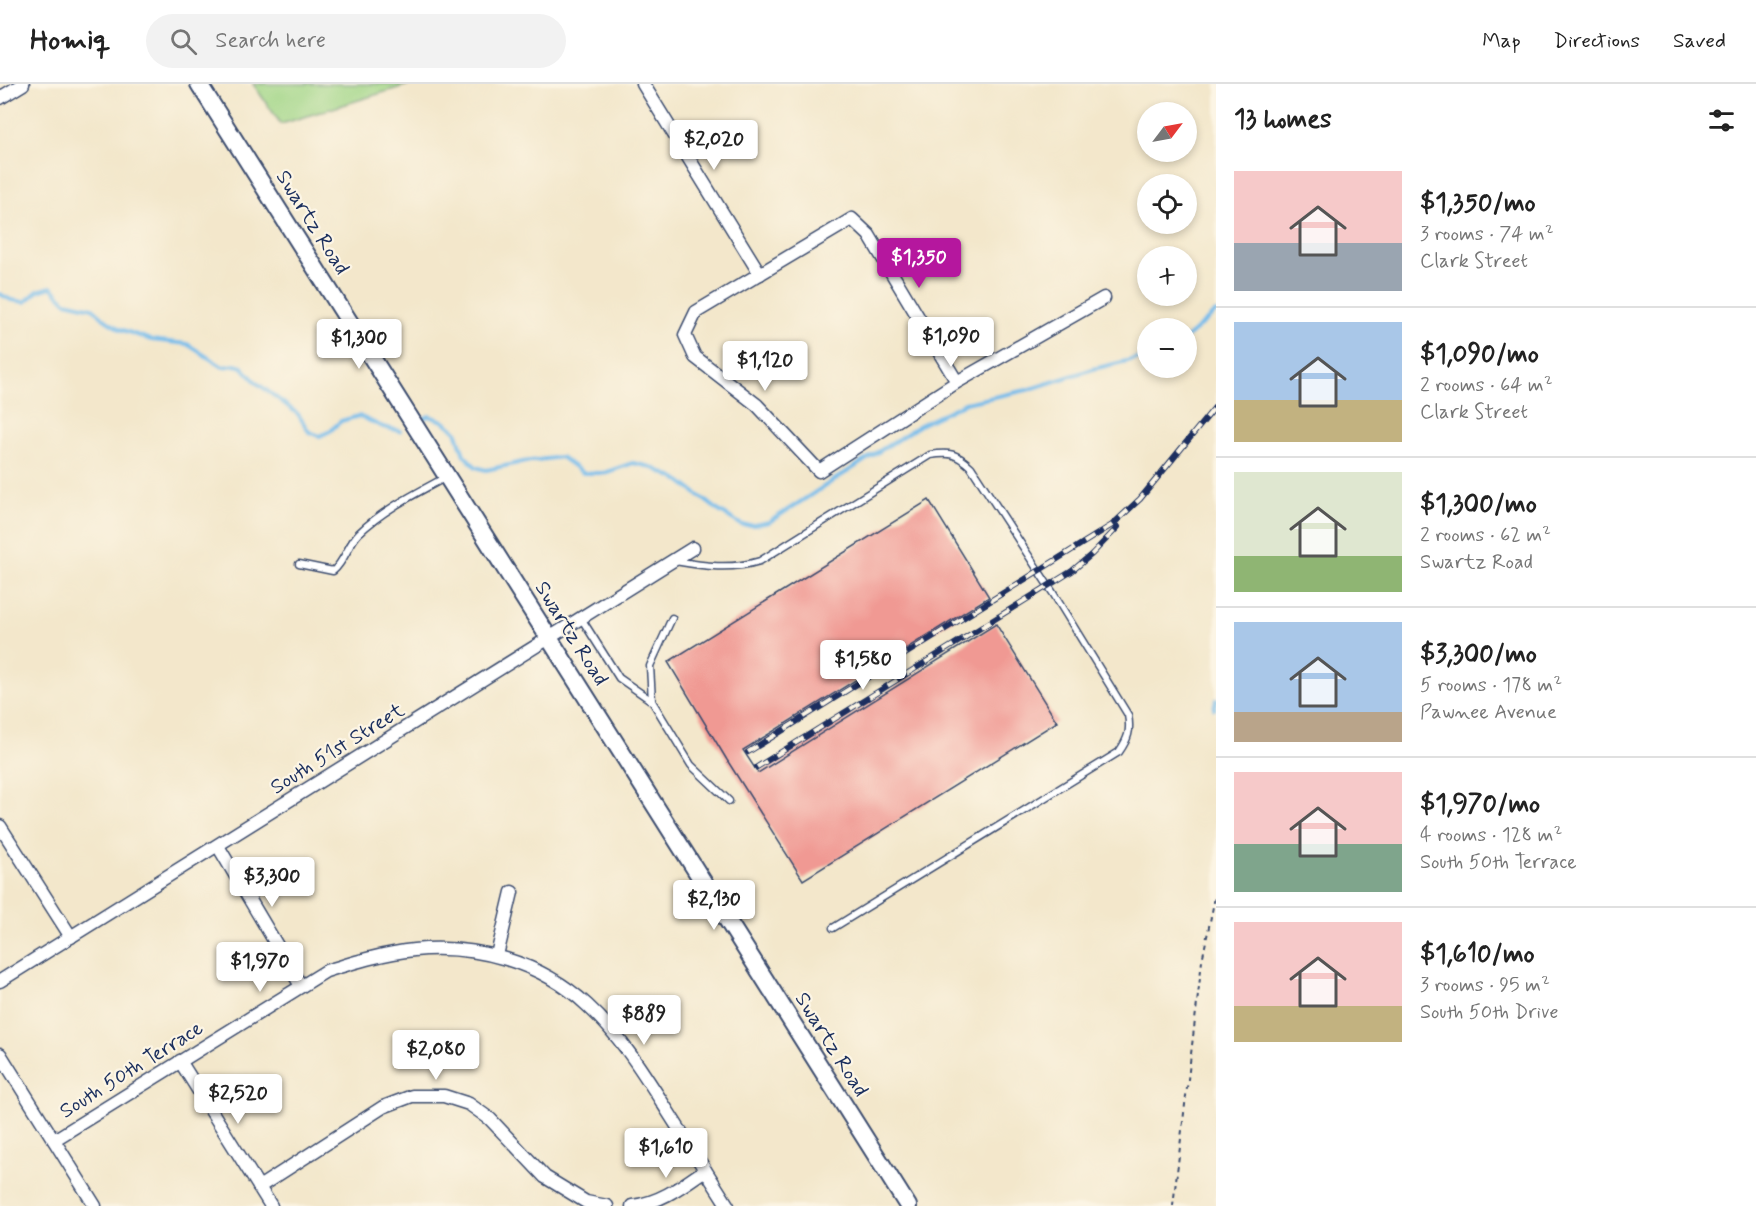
<!DOCTYPE html>
<meta charset="utf-8">
<style>
:root{--surface:#fff;--page:#f2f2f2;--text:#222;--muted:#767676;--line:#e0e0e0;--accent:#b5179e}
body{margin:0;font-family:Mynerve,sans-serif;background:var(--page);color:var(--text);height:100vh;display:flex;flex-direction:column;font-size:22px;white-space:nowrap}
*{box-sizing:border-box;margin:0}
p{font-size:20px;color:var(--muted)}
.icon{flex:none;width:33px;height:33px;fill:none;stroke:currentColor;stroke-width:2;stroke-linecap:round;stroke-linejoin:round}
.map{position:relative;flex:1;overflow:hidden}
.side{display:flex;flex-direction:column;background:var(--surface);width:540px}
.side>*{flex:none}
.needle{width:39px;rotate:58deg}
.controls{position:absolute;left:1137px;top:18px;display:grid;gap:12px}
.controls a{display:grid;place-items:center;width:60px;height:60px;border-radius:50%;background:var(--surface);box-shadow:0 3px 9px #0003;font-size:30px}
.price{position:absolute;translate:-50% -51px;padding:0 14px;border-radius:6px;background:#fff;color:#222;font-size:20px;line-height:39px;filter:drop-shadow(0 2px 3px #0008)}
.price::after{content:'';position:absolute;left:50%;top:36px;width:18px;height:14px;margin-left:-9px;background:inherit;clip-path:polygon(0 0,100% 0,50% 100%)}
.price.selected{background:var(--accent);color:#fff}
ul{padding:0;list-style:none}
li{display:flex;align-items:center;gap:18px;height:150px;padding:0 18px}
li+li{border-top:2px solid var(--line)}
li span{display:grid;place-items:center;flex:none;width:168px;height:120px;border-radius:0px;color:#555}
li>.icon{margin-inline-start:auto}
span .icon{width:72px;height:72px;fill:#fffc;stroke-width:1}
li b{font-size:26px}
h2{display:flex;justify-content:space-between;align-items:center;height:72px;padding:0 18px;font-size:26px}
header{display:flex;align-items:center;gap:36px;box-sizing:border-box;height:84px;padding:0 30px;background:var(--surface);border-bottom:2px solid var(--line)}
header strong{font-size:28px}
nav{display:flex;gap:33px;margin-inline-start:auto;font-size:21px}
.search{width:420px;height:54px;background:var(--page);display:flex;align-items:center;gap:15px;box-sizing:border-box;padding:0 21px;border-radius:33px;color:var(--muted);font-size:22px}
main{display:flex;flex:1;min-height:0}
.map>svg:first-child{display:block}
.green{fill:#a0d586;stroke:#5e8272;stroke-width:1.5}
.lines{fill:none;stroke-linecap:round;stroke-linejoin:round}
.stream{stroke:#73bbeb;stroke-width:4}
.building{fill:#f09993}
.lane-casing{stroke:#3b4b6e;stroke-width:9}
.street-casing{stroke:#3b4b6e;stroke-width:15}
.secondary-casing{stroke:#3b4b6e;stroke-width:20}
.path{stroke:#3b4b6e;stroke-width:2;stroke-dasharray:4.5 4.5;stroke-linecap:butt}
.lane{stroke:#fff;stroke-width:6}
.street{stroke:#fff;stroke-width:12}
.secondary{stroke:#fff;stroke-width:16}
.rail-casing{stroke:#1b2f5e;stroke-width:6}
.rail{stroke:#fcf5e5;stroke-width:4;stroke-dasharray:11;stroke-linecap:butt}
.labels{text-anchor:middle;stroke-width:4.5;stroke-linejoin:round;paint-order:stroke}
.street-label{font-size:21px;fill:#1b2f5e;stroke:#fcf5e5}
</style>
<header>
<strong>Homiq</strong>
<div class="search"><svg class="icon" aria-label="search" viewBox="0 0 24 24"><circle cx="10" cy="10" r="6"/><path d="M15 15l6 6"/></svg>Search here</div>
<nav><a>Map</a><a>Directions</a><a>Saved</a></nav>
</header>
<main>
<div class="map">
<svg width="1216" height="1122" viewBox="0 0 1216 1122">
<rect width="100%" height="100%" fill="#fcf5e5"/>
<filter id="ink" filterUnits="userSpaceOnUse"><feTurbulence type="fractalNoise" baseFrequency=".0167" numOctaves="2"/><feDisplacementMap in="SourceGraphic" scale="12" xChannelSelector="R" yChannelSelector="G"/><feConvolveMatrix kernelMatrix="1 2 1 2 8 2 1 2 1" color-interpolation-filters="sRGB"/></filter>
<filter id="wash" filterUnits="userSpaceOnUse"><feTurbulence type="fractalNoise" baseFrequency=".008" numOctaves="4" result="noise"/><feDisplacementMap in="SourceGraphic" scale="24" xChannelSelector="R" yChannelSelector="G"/><feGaussianBlur stdDeviation="1.35" result="paint"/><feColorMatrix in="noise" values="0 0 0 0 0 0 0 0 0 0 0 0 0 0 0 0 0 1.4 0 .05"/><feComposite in="paint" operator="in"/></filter>
<g filter="url(#wash)">
<rect width="100%" height="100%" fill="#f3e7cb"/>
<polygon class="green" points="253,0 411,0 281,40"/>
<g class="lines">
<g class="stream">
<polyline points="0,210 11,216 25,218 38,207 51,203 66,218 93,224 107,237 120,245 151,256 187,260 223,283 235,281 242,283 257,299 298,330 309,348 320,352 330,347 341,337 359,332 383,343 400,347"/>
<polyline points="1186,254 1216,228"/>
<polyline points="424,334 429,332 443,337 456,347 464,371 476,383 486,386 523,378 561,373 583,389 604,389 633,379 651,383 680,397 719,427 742,441 754,441 769,438 920,341 965,319 1027,306 1093,285 1148,272"/>
<polyline points="1214,625 1216,616"/>
</g>
</g>
<g id="blocks">
<polygon class="building" points="929,416 989,513 743,666 758,689 996,540 1057,638 803,796 727,676 668,578"/>
</g>
</g>
<g filter="url(#ink)">
<use href="#blocks" fill-opacity="0" stroke="#3b4b6e" stroke-width="1.5"/>
<g class="lines">
<defs>
<g id="lane">
<path d="M675,477c29,5 56,9 85,0l170,-106c20,-3 26,-2 41,12l82,126 75,122c3,16 0,24 -9,37l-286,176"/>
<path d="M299,480l34,7c12,-10 15,-27 26,-38 25,-24 58,-40 87,-56"/>
<polyline points="581,534 619,594 652,617 691,681 729,717"/>
<polyline points="652,617 650,582 672,534"/>
</g>
<g id="street">
<polyline points="643,0 760,190"/>
<polyline points="0,14 23,0"/>
<polyline points="957,298 869,151 852,135 696,228 685,251 695,273 757,321 819,387 957,298 1104,214"/>
<polyline points="0,742 71,853"/>
<polyline points="218,762 301,902"/>
<polyline points="497,871 512,808"/>
<polyline points="0,897 693,464"/>
<polyline points="0,970 95,1122"/>
<polyline points="180,977 271,1122"/>
<path d="M54,1056l272,-169c29,-9 58,-18 88,-21 62,-6 127,12 173,55 33,30 56,67 80,105 20,32 41,64 61,96"/>
<polyline points="259,1103 383,1023 412,1012 444,1012 469,1020 490,1035 545,1093 586,1118 607,1122"/>
<path d="M632,1122c28,-3 50,-20 73,-36"/>
</g>
<polyline id="secondary" points="199,0 908,1122"/>
</defs>
<use href="#lane" class="lane-casing"/>
<use href="#street" class="street-casing"/>
<use href="#secondary" class="secondary-casing"/>
<polyline class="path" points="1173,1122 1202,877 1216,808"/>
<use href="#lane" class="lane"/>
<use href="#street" class="street"/>
<use href="#secondary" class="secondary"/>
<defs>
<g id="rail">
<polyline points="748,668 1112,441 1140,415 1216,322"/>
<polyline points="757,683 1072,487 1092,470 1118,443"/>
</g>
</defs>
<use href="#rail" class="rail-casing"/>
<use href="#rail" class="rail"/>
</g>
</g>
<g class="labels">
<g class="street-label">
<text transform="translate(313 138) rotate(58)" y="7">Swartz Road</text>
<text transform="translate(572 549) rotate(58)" y="7">Swartz Road</text>
<text transform="translate(337 664) rotate(-32)" y="7">South 51st Street</text>
<text transform="translate(832 960) rotate(58)" y="7">Swartz Road</text>
<text transform="translate(131 985) rotate(-32)" y="7">South 50th Terrace</text>
</g>
</g>
</svg>
<div class="controls">
<a><svg class="needle" viewBox="-14 -14 28 28"><path d="M0-13l5 13h-10z" fill="#e53935"/><path d="M0 13l5-13h-10z" fill="#767676"/></svg></a>
<a><svg class="icon" aria-label="locate" viewBox="0 0 24 24"><circle cx="12" cy="12" r="6"/><path d="M12 2v4M12 18v4M2 12h4M18 12h4"/></svg></a>
<a>+</a>
<a>−</a>
</div>
<b class="price" style="left:714px;top:87px">$2,020</b>
<b class="price selected" style="left:919px;top:205px">$1,350</b>
<b class="price" style="left:951px;top:284px">$1,090</b>
<b class="price" style="left:359px;top:286px">$1,300</b>
<b class="price" style="left:765px;top:308px">$1,120</b>
<b class="price" style="left:863px;top:607px">$1,580</b>
<b class="price" style="left:272px;top:824px">$3,300</b>
<b class="price" style="left:714px;top:847px">$2,130</b>
<b class="price" style="left:260px;top:909px">$1,970</b>
<b class="price" style="left:644px;top:962px">$889</b>
<b class="price" style="left:436px;top:997px">$2,080</b>
<b class="price" style="left:238px;top:1041px">$2,520</b>
<b class="price" style="left:666px;top:1095px">$1,610</b>
</div>
<section class="side">
<h2>13 homes<svg class="icon" aria-label="filters" viewBox="0 0 24 24"><path d="M4 7h16M4 17h16"/><circle cx="9" cy="7" r="2"/><circle cx="15" cy="17" r="2"/></svg></h2>
<ul>
<li><span style="background:linear-gradient(#f6c9c9 60%,#9aa5b1 0)"><svg class="icon" aria-label="home" viewBox="0 0 24 24"><path d="M3 11l9-7 9 7M6 9v11h12V9"/></svg></span><div><b>$1,350/mo</b><p>3 rooms · 74 m²</p><p>Clark Street</p></div></li>
<li><span style="background:linear-gradient(#a9c7e8 65%,#c2b280 0)"><svg class="icon" aria-label="home" viewBox="0 0 24 24"><path d="M3 11l9-7 9 7M6 9v11h12V9"/></svg></span><div><b>$1,090/mo</b><p>2 rooms · 64 m²</p><p>Clark Street</p></div></li>
<li><span style="background:linear-gradient(#dfe7d0 70%,#8fb573 0)"><svg class="icon" aria-label="home" viewBox="0 0 24 24"><path d="M3 11l9-7 9 7M6 9v11h12V9"/></svg></span><div><b>$1,300/mo</b><p>2 rooms · 62 m²</p><p>Swartz Road</p></div></li>
<li><span style="background:linear-gradient(#a9c7e8 75%,#b9a48a 0)"><svg class="icon" aria-label="home" viewBox="0 0 24 24"><path d="M3 11l9-7 9 7M6 9v11h12V9"/></svg></span><div><b>$3,300/mo</b><p>5 rooms · 178 m²</p><p>Pawnee Avenue</p></div></li>
<li><span style="background:linear-gradient(#f6c9c9 60%,#7fa58c 0)"><svg class="icon" aria-label="home" viewBox="0 0 24 24"><path d="M3 11l9-7 9 7M6 9v11h12V9"/></svg></span><div><b>$1,970/mo</b><p>4 rooms · 128 m²</p><p>South 50th Terrace</p></div></li>
<li><span style="background:linear-gradient(#f6c9c9 70%,#c2b280 0)"><svg class="icon" aria-label="home" viewBox="0 0 24 24"><path d="M3 11l9-7 9 7M6 9v11h12V9"/></svg></span><div><b>$1,610/mo</b><p>3 rooms · 95 m²</p><p>South 50th Drive</p></div></li>
</ul>
</section>
</main>
